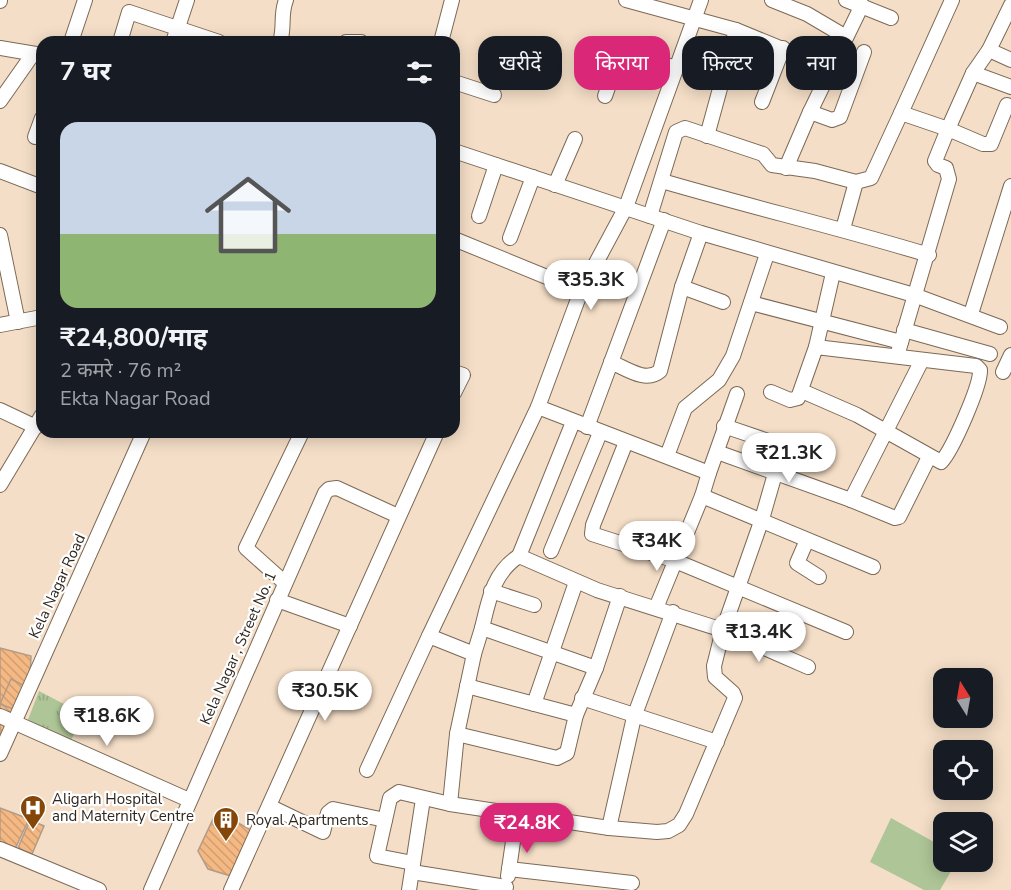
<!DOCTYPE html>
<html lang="hi">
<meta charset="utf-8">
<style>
:root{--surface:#171b24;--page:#20242c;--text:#f1f3f6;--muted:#9ea1a6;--line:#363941;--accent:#db2777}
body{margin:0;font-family:"Nunito Sans","Noto Sans Devanagari",sans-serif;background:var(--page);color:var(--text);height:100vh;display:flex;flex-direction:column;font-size:22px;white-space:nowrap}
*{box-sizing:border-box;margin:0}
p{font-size:20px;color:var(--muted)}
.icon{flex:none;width:33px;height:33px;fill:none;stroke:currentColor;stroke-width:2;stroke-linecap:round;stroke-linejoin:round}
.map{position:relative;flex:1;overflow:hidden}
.details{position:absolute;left:36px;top:36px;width:424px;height:402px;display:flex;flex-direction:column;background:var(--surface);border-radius:18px;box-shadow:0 3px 15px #0003}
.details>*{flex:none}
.banner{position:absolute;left:478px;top:36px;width:442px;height:54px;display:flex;gap:12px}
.needle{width:39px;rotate:349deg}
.fabs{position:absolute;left:933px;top:668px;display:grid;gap:12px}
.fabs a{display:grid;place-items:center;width:60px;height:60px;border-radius:12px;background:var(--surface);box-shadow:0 3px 15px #0003;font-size:30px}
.price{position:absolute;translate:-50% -51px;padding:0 14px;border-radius:21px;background:#fff;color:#222;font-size:20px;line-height:39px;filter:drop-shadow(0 2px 3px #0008)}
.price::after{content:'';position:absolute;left:50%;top:36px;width:18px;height:14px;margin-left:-9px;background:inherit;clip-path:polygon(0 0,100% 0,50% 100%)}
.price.active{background:var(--accent);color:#fff}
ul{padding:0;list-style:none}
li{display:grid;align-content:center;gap:12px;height:318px;padding:0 24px}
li+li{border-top:2px solid var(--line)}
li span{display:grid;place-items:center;height:186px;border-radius:18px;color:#555}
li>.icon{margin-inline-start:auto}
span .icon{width:108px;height:108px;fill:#fffc;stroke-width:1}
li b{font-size:26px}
h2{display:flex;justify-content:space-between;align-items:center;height:72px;padding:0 24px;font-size:26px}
.chip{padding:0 21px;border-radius:18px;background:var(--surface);box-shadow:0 3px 15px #0003;font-size:21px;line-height:54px}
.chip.active{background:var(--accent);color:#fff}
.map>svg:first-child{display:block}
.grass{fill:url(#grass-tufts)}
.green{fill:#aec597}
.building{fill:url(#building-back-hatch);stroke:#b29b87;stroke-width:1.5}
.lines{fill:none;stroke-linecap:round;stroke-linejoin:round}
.minor-casing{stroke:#7c6955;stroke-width:16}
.minor{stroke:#fff;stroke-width:14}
.labels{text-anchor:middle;stroke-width:4.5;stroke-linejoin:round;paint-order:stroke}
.street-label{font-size:15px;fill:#2e261e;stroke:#fff}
.poi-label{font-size:15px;fill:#2e261e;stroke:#fff;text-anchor:start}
</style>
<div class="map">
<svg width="1011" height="890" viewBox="0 0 1011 890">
<defs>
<pattern id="grass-tufts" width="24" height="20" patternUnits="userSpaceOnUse" patternTransform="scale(1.5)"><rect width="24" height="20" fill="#aec597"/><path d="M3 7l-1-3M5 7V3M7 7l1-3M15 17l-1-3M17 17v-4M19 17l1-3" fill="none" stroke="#96a982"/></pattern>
<pattern id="building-back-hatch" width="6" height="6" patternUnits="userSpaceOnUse" patternTransform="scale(1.5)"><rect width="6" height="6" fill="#f4b883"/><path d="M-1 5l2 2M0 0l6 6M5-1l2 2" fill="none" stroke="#d29e71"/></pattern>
</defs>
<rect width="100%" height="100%" fill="#f4dec7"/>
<polygon class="grass" points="39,691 83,714 69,745 26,725"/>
<polygon class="green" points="891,818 943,847 944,861 957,861 940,890 924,890 870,862"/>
<g class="building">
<polygon points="0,648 31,656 30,676 0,746"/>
<polygon points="11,679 27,687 16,710 0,704"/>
<polygon points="0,808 29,819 14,851 0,845"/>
<polygon points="215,815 231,819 251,830 254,835 231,876 208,869 198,851"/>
<polygon points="30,820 44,826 32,854 18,848"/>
</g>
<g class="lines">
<defs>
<g id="minor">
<polyline points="626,0 736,30 831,69"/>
<polyline points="772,0 807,14 846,37"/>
<polyline points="846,0 891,18"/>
<polyline points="0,1 0,0"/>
<polyline points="71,42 85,0"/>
<polyline points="120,42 129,12 219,42"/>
<polyline points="173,42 187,0"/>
<path d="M280,42c5,-15 0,-27 6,-42"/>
<polyline points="346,42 361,42"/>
<polyline points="441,42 452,0"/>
<polyline points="0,48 42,55"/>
<polyline points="989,50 1011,5"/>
<polyline points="973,73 1011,87"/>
<polyline points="454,82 494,95"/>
<polyline points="605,96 621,51 676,68"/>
<polyline points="0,101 33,54"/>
<polyline points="762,102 783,48"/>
<polyline points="810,112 832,120 840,117 864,52"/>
<polyline points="901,113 952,0"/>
<polyline points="707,136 736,30"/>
<polyline points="35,137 42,118"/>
<polyline points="454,151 701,233 914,295 1000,327"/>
<polyline points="786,168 810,112 862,5"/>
<polyline points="0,171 42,187"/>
<path d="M662,181c89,26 178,47 267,74"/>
<polyline points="555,185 575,139"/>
<polyline points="479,216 496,165"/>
<polyline points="650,216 676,132 685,128 763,154 772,165 815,171 856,182"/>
<polyline points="843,229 856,182 871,178 901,113 948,129 973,73 989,50 1011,60"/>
<polyline points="0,235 18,322"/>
<polyline points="510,238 533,177"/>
<polyline points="454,239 581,291"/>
<polyline points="682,287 723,302"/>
<polyline points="751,303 901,342"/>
<polyline points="971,314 1011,186"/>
<polyline points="0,325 42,317"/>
<polyline points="904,330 990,354"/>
<polyline points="816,347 833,273"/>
<polyline points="897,356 949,179 946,168 938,165 935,161 948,129 983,144 991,144 1007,105"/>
<path d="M611,362c16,7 35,21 49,9l22,-84 19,-54"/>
<polyline points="454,372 463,375 454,393"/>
<polyline points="1003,372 1011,355"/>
<path d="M771,392l19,8 8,-2 18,-51 160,19 4,4c1,15 -28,81 -39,92l-84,-47 -55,-24"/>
<polyline points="538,407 581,291 626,207 701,0"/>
<polyline points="0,410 36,427"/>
<polyline points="724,426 783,446"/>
<polyline points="587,427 664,220"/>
<polyline points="626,442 593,525 592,534 673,560 846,632"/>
<polyline points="717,452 851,500 895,518 899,517 929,457"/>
<polyline points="667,456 685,408 719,380 733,356 767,254"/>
<polyline points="709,473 737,394"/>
<polyline points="0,485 42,415"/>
<polyline points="851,500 922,360"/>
<polyline points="807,540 797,563 819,577"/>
<polyline points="551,551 600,433"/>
<polyline points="519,556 573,422"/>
<polyline points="285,583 246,548 302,432"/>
<polyline points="491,591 534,605"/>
<polyline points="277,600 350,626"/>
<polyline points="656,608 702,496"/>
<path d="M482,628c7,-29 11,-55 37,-72l78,34 126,40 39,-111 21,-73 40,15"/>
<polyline points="429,636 538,407 709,473 702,496 873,567"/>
<polyline points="467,686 576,715"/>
<polyline points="582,698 717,742"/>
<polyline points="534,704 576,582"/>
<polyline points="0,716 189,800"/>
<polyline points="457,734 557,758 567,753 576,715 596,668"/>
<polyline points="0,754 144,432"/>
<polyline points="367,770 429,636 474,654 482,628 596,668 620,596"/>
<polyline points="450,804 457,734 474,654"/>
<polyline points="271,807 323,832 328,813 333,809 385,820"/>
<polyline points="609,828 634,717 673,612"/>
<polyline points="0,849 99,890"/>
<polyline points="413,863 377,856 390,798 399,792 450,804 609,828 657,832 668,831 679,825 686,814 735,698 733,693 715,677 714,666 723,630 808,667"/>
<polyline points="509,869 632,883"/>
<polyline points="412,872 506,887"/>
<polyline points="508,876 517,814"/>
<polyline points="151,890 325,493 329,489 337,488 398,516"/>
<polyline points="231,890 437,432"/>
<polyline points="409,890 423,799"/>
</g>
</defs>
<use href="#minor" class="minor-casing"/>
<use href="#minor" class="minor"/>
</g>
<defs>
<symbol id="hospital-pin" viewBox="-11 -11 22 30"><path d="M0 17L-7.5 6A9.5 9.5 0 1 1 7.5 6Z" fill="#854709" stroke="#fff"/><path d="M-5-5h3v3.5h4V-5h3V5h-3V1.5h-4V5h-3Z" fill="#fff"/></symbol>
<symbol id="building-pin" viewBox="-11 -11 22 30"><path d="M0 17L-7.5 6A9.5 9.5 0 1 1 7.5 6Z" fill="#854709" stroke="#fff"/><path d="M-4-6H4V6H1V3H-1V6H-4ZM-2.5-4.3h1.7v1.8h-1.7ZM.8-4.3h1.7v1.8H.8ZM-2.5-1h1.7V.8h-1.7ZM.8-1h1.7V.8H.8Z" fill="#fff"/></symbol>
</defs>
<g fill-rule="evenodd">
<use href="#hospital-pin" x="18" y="793" width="30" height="40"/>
<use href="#building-pin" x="211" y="805" width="30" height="40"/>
</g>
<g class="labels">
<g class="street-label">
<text transform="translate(57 586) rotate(-65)" y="5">Kela Nagar Road</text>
<text transform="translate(238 648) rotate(-66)" y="5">Kela Nagar , Street No. 1</text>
</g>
<g class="poi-label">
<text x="52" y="804">Aligarh Hospital<tspan x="52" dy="17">and Maternity Centre</tspan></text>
<text x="246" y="825">Royal Apartments</text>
</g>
</g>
</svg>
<div class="fabs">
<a><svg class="needle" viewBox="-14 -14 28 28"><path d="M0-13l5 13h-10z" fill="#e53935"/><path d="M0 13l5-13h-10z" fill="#9ea1a6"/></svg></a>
<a><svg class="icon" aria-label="locate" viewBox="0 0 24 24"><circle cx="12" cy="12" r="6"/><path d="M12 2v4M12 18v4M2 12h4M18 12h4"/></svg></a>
<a><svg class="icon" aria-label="layers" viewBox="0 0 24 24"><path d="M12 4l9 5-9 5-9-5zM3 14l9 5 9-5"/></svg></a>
</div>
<b class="price" style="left:591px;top:311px">₹35.3K</b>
<b class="price" style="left:789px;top:484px">₹21.3K</b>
<b class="price" style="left:657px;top:572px">₹34K</b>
<b class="price" style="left:759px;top:663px">₹13.4K</b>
<b class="price" style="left:325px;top:722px">₹30.5K</b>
<b class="price" style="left:107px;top:747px">₹18.6K</b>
<b class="price active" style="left:527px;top:854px">₹24.8K</b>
<div class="banner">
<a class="chip">खरीदें</a>
<a class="chip active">किराया</a>
<a class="chip">फ़िल्टर</a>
<a class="chip">नया</a>
</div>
<section class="details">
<h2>7 घर<svg class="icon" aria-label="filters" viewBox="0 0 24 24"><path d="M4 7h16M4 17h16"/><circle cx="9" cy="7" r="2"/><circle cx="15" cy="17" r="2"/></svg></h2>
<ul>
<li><span style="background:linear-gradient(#c9d6e8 60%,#8fb573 0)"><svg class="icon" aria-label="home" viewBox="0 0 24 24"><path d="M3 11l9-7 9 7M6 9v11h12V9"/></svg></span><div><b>₹24,800/माह</b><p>2 कमरे · 76 m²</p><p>Ekta Nagar Road</p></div></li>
</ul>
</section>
</div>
